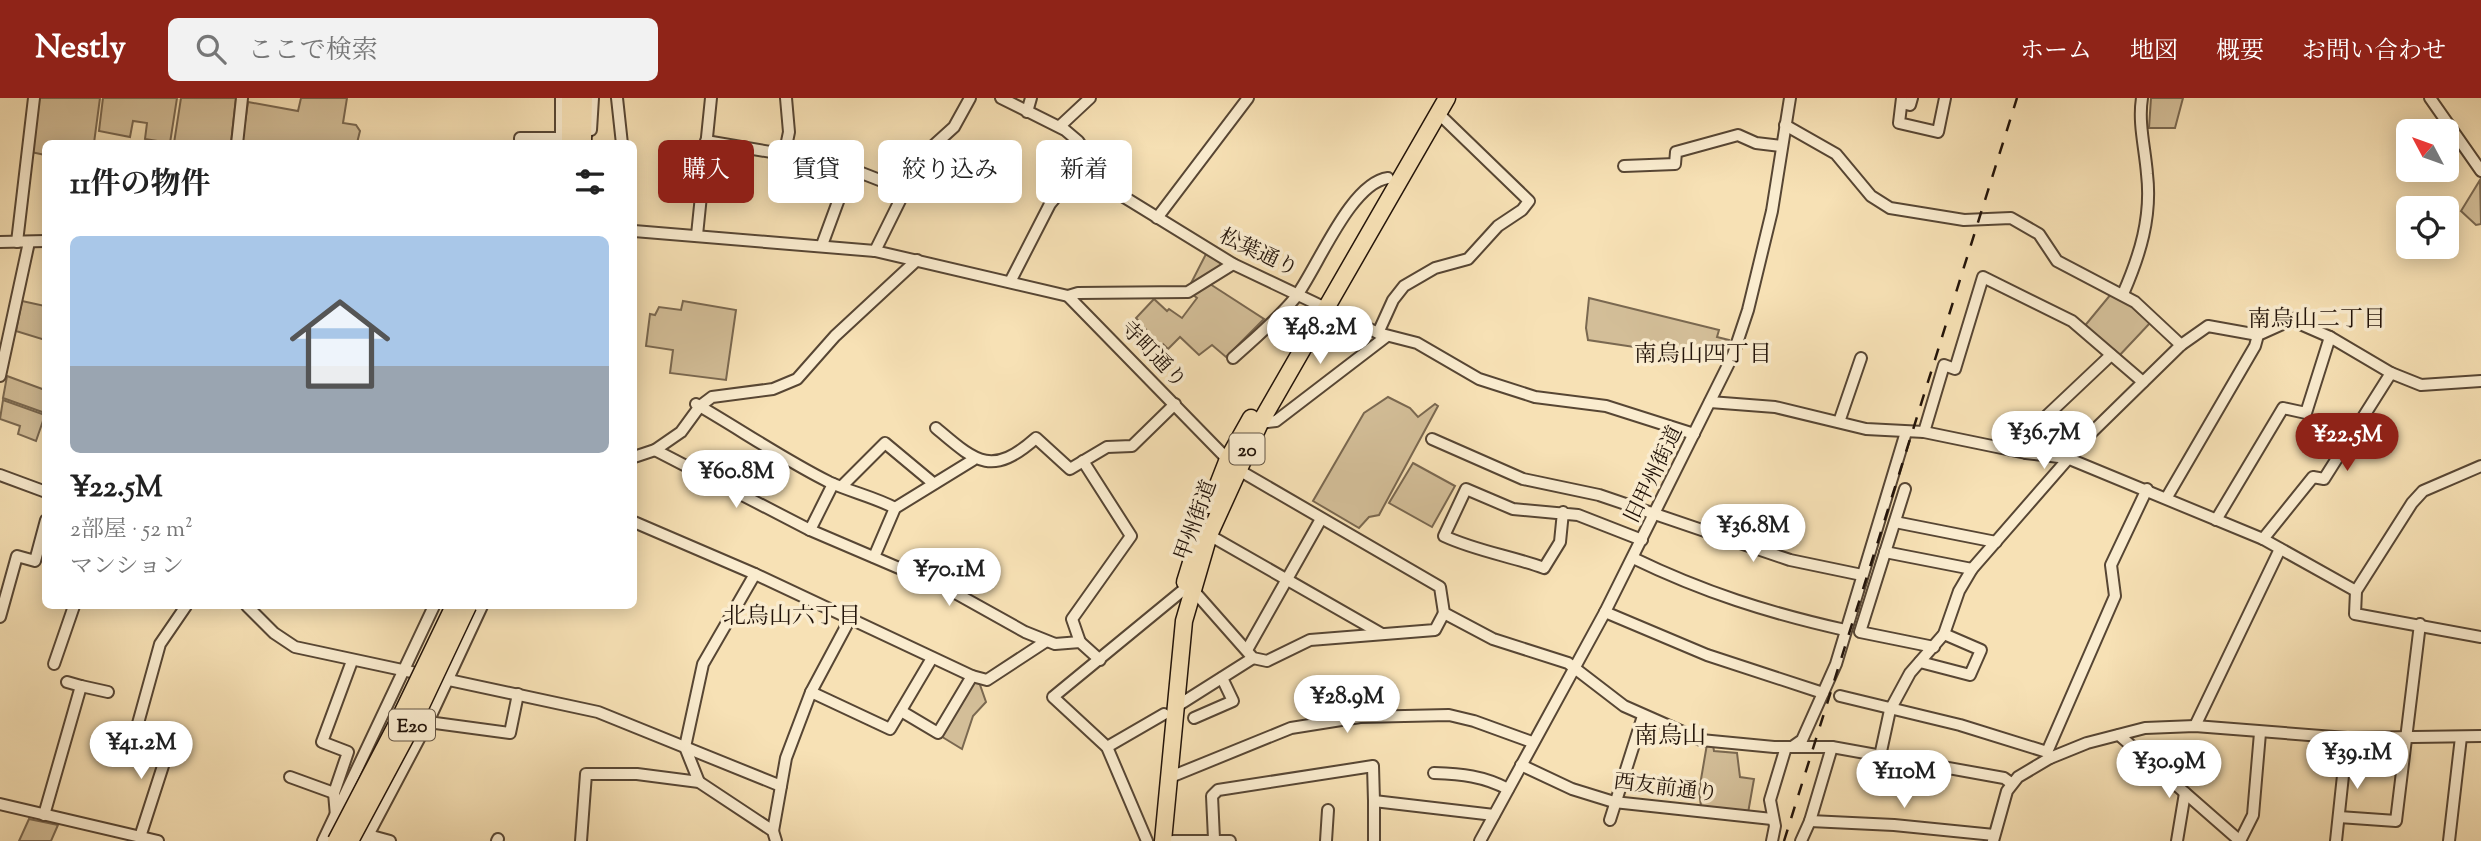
<!DOCTYPE html>
<html lang="ja">
<meta charset="utf-8">
<style>
:root{--surface:#fff;--page:#f2f2f2;--text:#222;--muted:#767676;--accent:#8f2418}
body{margin:0;font-family:"Sorts Mill Goudy","Noto Serif JP",serif;background:var(--page);color:var(--text);height:100vh;display:flex;flex-direction:column;font-size:26px;white-space:nowrap}
*{box-sizing:border-box;margin:0}
p{font-size:23px;color:var(--muted)}
.icon{flex:none;width:38px;height:38px;fill:none;stroke:currentColor;stroke-width:2;stroke-linecap:round;stroke-linejoin:round}
.map{position:relative;flex:1;overflow:hidden}
.details{position:absolute;left:42px;top:42px;width:595px;height:469px;display:flex;flex-direction:column;background:var(--surface);border-radius:10px;box-shadow:0 4px 18px #0003}
.details>*{flex:none}
.top-card{position:absolute;left:658px;top:42px;width:665px;height:63px;display:flex;gap:14px}
.needle{width:46px;rotate:311deg}
.fabs{position:absolute;left:2396px;top:21px;display:grid;gap:14px}
.fabs a{display:grid;place-items:center;width:63px;height:63px;border-radius:10px;background:var(--surface);box-shadow:0 4px 18px #0003;font-size:35px}
.price{position:absolute;translate:-50% -60px;padding:0 16px;border-radius:24px;background:#fff;color:#222;font-size:23px;line-height:46px;filter:drop-shadow(0 2px 4px #0008)}
.price::after{content:'';position:absolute;left:50%;top:42px;width:21px;height:16px;margin-left:-10px;background:inherit;clip-path:polygon(0 0,100% 0,50% 100%)}
.price.selected{background:var(--accent);color:#fff}
ul{padding:0;list-style:none}
li{display:grid;align-content:center;gap:14px;height:371px;padding:0 28px}
li span{display:grid;place-items:center;height:217px;border-radius:10px;color:#555}
li>.icon{margin-inline-start:auto}
span .icon{width:126px;height:126px;fill:#fffc;stroke-width:1}
li b{font-size:30px}
h2{display:flex;justify-content:space-between;align-items:center;height:84px;padding:0 28px;font-size:30px}
.chip{padding:0 24px;border-radius:10px;background:var(--surface);box-shadow:0 4px 18px #0003;font-size:24px;line-height:63px}
.chip.selected{background:var(--accent);color:#fff}
header{display:flex;align-items:center;gap:42px;box-sizing:border-box;height:98px;padding:0 35px;background:var(--accent);color:#fff}
header strong{font-size:33px}
nav{display:flex;gap:38px;margin-inline-start:auto;font-size:24px}
.search{width:490px;height:63px;background:var(--page);display:flex;align-items:center;gap:18px;box-sizing:border-box;padding:0 24px;border-radius:10px;color:var(--muted);font-size:26px}
.map>svg:first-child{display:block}
.green{fill:#d3be98;stroke:#7a6850;stroke-width:2}
.lines{fill:none;stroke-linecap:round;stroke-linejoin:round}
.minor-casing{stroke:#574634;stroke-width:14}
.highway-casing{stroke:#221309;stroke-width:19}
.minor{stroke:#faeccf;stroke-width:10}
.highway{stroke:#f7e1b5;stroke-width:16}
.rail{stroke:#221309;stroke-width:2.5;stroke-dasharray:12 12;stroke-linecap:butt}
.highway-bridge-casing{stroke:#221309;stroke-width:19;stroke-linecap:butt}
.highway-bridge{stroke:#f7e1b5;stroke-width:16}
.labels{text-anchor:middle;stroke-width:7;stroke-linejoin:round;paint-order:stroke}
.shield{fill:#faeccf;stroke:#635444;stroke-width:2}
.shield-label{font-size:19px;font-weight:bold;fill:#221309}
.street-label{font-size:21px;fill:#221309;stroke:#faeccf}
.neighbourhood-label{font-size:23px;fill:#221309;stroke:#faeccf}
.quarter-label{font-size:24px;fill:#221309;stroke:#faeccf}
</style>
<header>
<strong>Nestly</strong>
<div class="search"><svg class="icon" aria-label="search" viewBox="0 0 24 24"><circle cx="10" cy="10" r="6"/><path d="M15 15l6 6"/></svg>ここで検索</div>
<nav><a>ホーム</a><a>地図</a><a>概要</a><a>お問い合わせ</a></nav>
</header>
<div class="map">
<svg width="2481" height="743" viewBox="0 0 2481 743">
<rect width="100%" height="100%" fill="#f7e1b5"/>
<filter id="stains"><feTurbulence type="fractalNoise" baseFrequency=".00286" numOctaves="4"/><feColorMatrix values="0 0 0 0 .2 0 0 0 0 .09 0 0 0 0 .02 0 0 0 .5 -.17"/></filter>
<radialGradient id="worn" r=".72"><stop offset=".6" stop-color="#630" stop-opacity="0"/><stop offset="1" stop-color="#630" stop-opacity=".3"/></radialGradient>
<g class="green">
<polygon points="39,0 100,0 94,45 46,46 45,57 31,54"/>
<polygon points="103,0 177,0 170,45 145,41 147,25 133,23 130,39 99,33"/>
<polygon points="181,0 236,0 231,45 174,45"/>
<polygon points="301,0 347,0 343,25 356,27 360,33 357,45 242,45 248,4 298,13"/>
<polygon points="2151,0 2183,0 2175,30 2149,30"/>
<polygon points="2480,82 2481,126 2476,127 2461,113"/>
<polygon points="1206,156 1225,166 1188,191"/>
<polygon points="1210,186 1264,221 1226,259 1212,247 1199,257 1180,239 1168,251 1163,246 1160,248 1136,220 1154,201 1167,213 1169,211 1182,220 1197,200 1192,196"/>
<polygon points="2111,196 2125,203 2150,225 2117,260 2083,230"/>
<polygon points="1589,200 1719,232 1717,239 1729,242 1721,263 1656,248 1654,252 1588,242 1586,230"/>
<polygon points="22,203 45,208 45,242 16,233"/>
<polygon points="683,203 736,212 726,282 670,275 673,252 646,248 650,216 655,217 659,209 681,212"/>
<polygon points="7,278 45,292 45,315 3,300"/>
<polygon points="1388,299 1410,310 1418,319 1435,306 1438,308 1379,417 1369,419 1359,430 1313,403 1364,315"/>
<polygon points="3,302 45,317 36,343 18,336 20,328 0,321"/>
<polygon points="1413,365 1455,388 1432,429 1389,405"/>
<polygon points="971,583 979,584 986,604 973,618 962,651 939,637"/>
<polygon points="1707,646 1713,647 1714,653 1737,655 1740,679 1754,681 1748,715 1701,708 1699,693"/>
<polygon points="29,721 58,727 51,743 19,743"/>
</g>
<g class="lines">
<defs>
<g id="minor">
<polyline points="617,0 622,46"/>
<polyline points="1001,0 1065,32 1078,43 1105,83 1124,99 1233,166 1378,235 1417,245 1479,281 1535,299 1606,308 1694,336"/>
<polyline points="1902,0 1899,25 1938,34 1945,0"/>
<polyline points="2430,0 2481,73"/>
<polyline points="1902,5 1910,7 1912,0"/>
<polyline points="1027,14 1031,0"/>
<polyline points="1785,27 1836,56 1871,98 1890,110 1964,122 2011,120 2039,136 2057,163 2135,204 2181,247"/>
<polyline points="1060,28 1090,0"/>
<polyline points="591,32 593,0"/>
<polyline points="706,43 836,65 905,92"/>
<polyline points="237,46 242,0"/>
<polyline points="520,46 520,40 561,40"/>
<polyline points="561,46 561,0"/>
<polyline points="784,58 789,34 786,0"/>
<polyline points="1624,68 1675,66 1676,54 1738,37 1756,45 1781,48"/>
<polyline points="1157,120 1248,0"/>
<polyline points="634,133 875,153 1068,198 1237,371 1440,489 1444,515 1493,541 1568,565 1624,608 1701,642 1774,649 1832,649 2004,680 2011,685"/>
<polyline points="697,137 711,0"/>
<polyline points="0,144 46,143"/>
<polyline points="17,144 34,0"/>
<polyline points="822,147 850,71"/>
<polyline points="875,153 922,58 954,29 970,0"/>
<polyline points="1010,184 1050,106 1089,59"/>
<path d="M2123,196c17,-39 29,-77 24,-120 -2,-26 -9,-51 -5,-76"/>
<polyline points="1068,198 1078,195 1188,194 1233,166"/>
<polyline points="2291,222 2330,239 2391,275 2421,287 2481,283"/>
<polyline points="1378,235 1393,202 1404,188 1435,170 1468,161 1498,128 1522,112 1529,103 1438,15"/>
<path d="M1233,260c21,-19 44,-38 62,-60 22,-29 55,-115 93,-120"/>
<polyline points="0,278 29,144"/>
<polyline points="1710,304 1775,309 1866,331 1924,334 2026,355 2067,360 2263,441 2356,493"/>
<path d="M696,306c45,26 87,55 133,78 22,10 45,15 66,26"/>
<polyline points="1839,324 1861,260"/>
<polyline points="1260,325 1276,323 1387,238"/>
<path d="M936,330c39,33 55,50 100,10l34,31 37,-22 25,-1 43,-42"/>
<polyline points="1924,334 1944,267 1955,271 1983,179 2072,223 2143,284"/>
<polyline points="1432,341 1523,381 1599,397 1790,462 1862,477"/>
<polyline points="655,352 810,432 948,491 1025,534 1055,546 1080,544 1100,562"/>
<polyline points="2026,355 2038,326 2111,257"/>
<polyline points="634,359 655,352 681,334 700,308 712,299 773,291 797,281 835,238 917,162"/>
<polyline points="2481,368 2423,393 2412,405 2356,493 2355,516 2481,539"/>
<polyline points="0,377 46,394"/>
<polyline points="842,388 885,345 933,385"/>
<polyline points="1905,391 1860,534 1934,549"/>
<polyline points="2167,399 2255,248 2258,237 2298,219"/>
<path d="M1563,414l-3,30 -16,26c-33,-12 -68,-17 -100,-32l22,-47 47,20 65,6 64,25"/>
<polyline points="2216,422 2283,310 2306,315 2330,239"/>
<polyline points="634,424 755,476 972,578 987,582 1045,544"/>
<polyline points="1895,424 1996,444"/>
<polyline points="810,432 833,386"/>
<polyline points="1209,437 1382,536"/>
<polyline points="2263,441 2313,379 2324,381 2391,275"/>
<polyline points="1885,454 1972,471"/>
<polyline points="874,459 895,410 973,362"/>
<path d="M1633,460c70,34 136,55 212,72"/>
<polyline points="1193,492 1253,560 1267,563 1310,542 1435,532 1444,515"/>
<polyline points="247,508 274,535 295,549 598,614 781,688"/>
<polyline points="1605,514 1707,557 1823,595"/>
<polyline points="0,519 17,458 35,463 46,422"/>
<polyline points="1080,544 1072,521 1131,438 1083,363"/>
<polyline points="1247,552 1321,421"/>
<polyline points="1920,564 1970,577 1981,552 1944,536"/>
<polyline points="54,566 74,508"/>
<polyline points="81,588 108,594"/>
<polyline points="811,594 890,631 932,560"/>
<polyline points="1840,598 1960,627 2047,654 2050,660"/>
<polyline points="1174,610 1253,560"/>
<polyline points="901,613 938,635 972,578"/>
<polyline points="1194,620 1233,603 1222,580"/>
<polyline points="428,624 510,635 518,596"/>
<polyline points="2195,628 2280,451"/>
<polyline points="2119,637 2240,743"/>
<polyline points="1107,649 1164,616"/>
<polyline points="1792,649 1802,642 1836,566 1906,334"/>
<polyline points="2047,654 2115,498 2111,467 2147,391"/>
<polyline points="1880,658 1890,612 1910,575 1944,536 1959,493 1972,471 2088,338 2181,247 2208,228 2258,237"/>
<polyline points="1521,667 1572,691 1614,704 1772,721"/>
<path d="M1434,675c28,1 49,3 74,16"/>
<polyline points="290,679 334,695"/>
<polyline points="1168,680 1291,630 1360,619 1449,617 1474,623 1532,644"/>
<polyline points="699,684 685,649 703,566 755,476"/>
<polyline points="0,706 158,743"/>
<polyline points="44,717 81,588 67,584"/>
<polyline points="336,718 334,695 348,654 322,644 352,563"/>
<polyline points="2339,719 2396,723 2420,526"/>
<polyline points="1610,722 1643,618"/>
<polyline points="1810,723 1894,727 1994,737"/>
<polyline points="773,733 786,660 811,594 850,521"/>
<polyline points="368,737 390,743"/>
<polyline points="140,739 172,640 137,629 160,546 186,508"/>
<polyline points="1214,741 1212,698 1218,692 1373,668 1374,703"/>
<polyline points="323,743 434,508"/>
<polyline points="365,743 428,624 482,508"/>
<polyline points="497,743 498,741"/>
<polyline points="581,743 586,676 637,676 699,684 773,733 776,743"/>
<polyline points="1147,743 1107,649 1053,599 1182,493"/>
<polyline points="1173,743 1230,743"/>
<polyline points="1326,743 1328,712"/>
<polyline points="1374,743 1374,703 1494,717"/>
<polyline points="1480,743 1605,514 1733,257 1748,212 1772,113 1790,0"/>
<polyline points="1772,743 1775,728 1770,702 1786,649"/>
<polyline points="1801,743 1810,723 1832,649"/>
<polyline points="1993,743 2007,693 2018,679 2050,660 2087,645 2145,630 2195,628 2347,640 2481,638"/>
<polyline points="2177,743 2185,695"/>
<polyline points="2240,743 2253,717 2260,635"/>
<polyline points="2336,743 2347,640"/>
<polyline points="2449,743 2461,639"/>
</g>
<g id="highway">
<polyline points="570,46 570,0"/>
<polyline points="583,46 584,0"/>
<polyline points="1210,407 1228,361 1251,320"/>
<polyline points="1185,484 1201,432"/>
<polyline points="1163,743 1184,523 1209,437 1260,325 1447,0"/>
</g>
</defs>
<use href="#minor" class="minor-casing"/>
<use href="#highway" class="highway-casing"/>
<use href="#minor" class="minor"/>
<use href="#highway" class="highway"/>
<polyline class="rail" points="1784,743 2017,0"/>
<defs>
<g id="highway-bridge">
<polyline points="336,743 398,624 454,508"/>
<polyline points="350,743 410,631 468,508"/>
</g>
</defs>
<use href="#highway-bridge" class="highway-bridge-casing"/>
<use href="#highway-bridge" class="highway-bridge"/>
</g>
<g class="labels">
<g class="shield">
<rect x="1229.5" y="335.5" width="35" height="31" rx="5"/>
<rect x="389" y="611.5" width="46" height="31" rx="5"/>
</g>
<g class="shield-label">
<text x="1247" y="358">20</text>
<text x="412" y="634">E20</text>
</g>
<g class="street-label">
<text transform="translate(1259 154) rotate(25)" y="7">松葉通り</text>
<text transform="translate(1154 256) rotate(46)" y="7">寺町通り</text>
<text transform="translate(1653 376) rotate(-64)" y="7">旧甲州街道</text>
<text transform="translate(1195 422) rotate(-70)" y="7">甲州街道</text>
<text transform="translate(1666 689) rotate(7)" y="7">西友前通り</text>
</g>
<g class="neighbourhood-label">
<text x="2317" y="228">南烏山二丁目</text>
<text x="1703" y="263">南烏山四丁目</text>
<text x="792" y="525">北烏山六丁目</text>
</g>
<g class="quarter-label">
<text x="1670" y="645">南烏山</text>
</g>
</g>
<rect width="100%" height="100%" filter="url(#stains)"/>
<rect width="100%" height="100%" fill="url(#worn)"/>
</svg>
<div class="fabs">
<a><svg class="needle" viewBox="-14 -14 28 28"><path d="M0-13l5 13h-10z" fill="#e53935"/><path d="M0 13l5-13h-10z" fill="#767676"/></svg></a>
<a><svg class="icon" aria-label="locate" viewBox="0 0 24 24"><circle cx="12" cy="12" r="6"/><path d="M12 2v4M12 18v4M2 12h4M18 12h4"/></svg></a>
</div>
<b class="price" style="left:1320px;top:268px">¥48.2M</b>
<b class="price" style="left:2044px;top:373px">¥36.7M</b>
<b class="price selected" style="left:2347px;top:375px">¥22.5M</b>
<b class="price" style="left:736px;top:412px">¥60.8M</b>
<b class="price" style="left:1753px;top:466px">¥36.8M</b>
<b class="price" style="left:949px;top:510px">¥70.1M</b>
<b class="price" style="left:1347px;top:637px">¥28.9M</b>
<b class="price" style="left:141px;top:683px">¥41.2M</b>
<b class="price" style="left:2357px;top:693px">¥39.1M</b>
<b class="price" style="left:2169px;top:702px">¥30.9M</b>
<b class="price" style="left:1904px;top:712px">¥110M</b>
<div class="top-card">
<a class="chip selected">購入</a>
<a class="chip">賃貸</a>
<a class="chip">絞り込み</a>
<a class="chip">新着</a>
</div>
<section class="details">
<h2>11件の物件<svg class="icon" aria-label="filters" viewBox="0 0 24 24"><path d="M4 7h16M4 17h16"/><circle cx="9" cy="7" r="2"/><circle cx="15" cy="17" r="2"/></svg></h2>
<ul>
<li><span style="background:linear-gradient(#a9c7e8 60%,#9aa5b1 0)"><svg class="icon" aria-label="home" viewBox="0 0 24 24"><path d="M3 11l9-7 9 7M6 9v11h12V9"/></svg></span><div><b>¥22.5M</b><p>2部屋 · 52 m²</p><p>マンション</p></div></li>
</ul>
</section>
</div>
